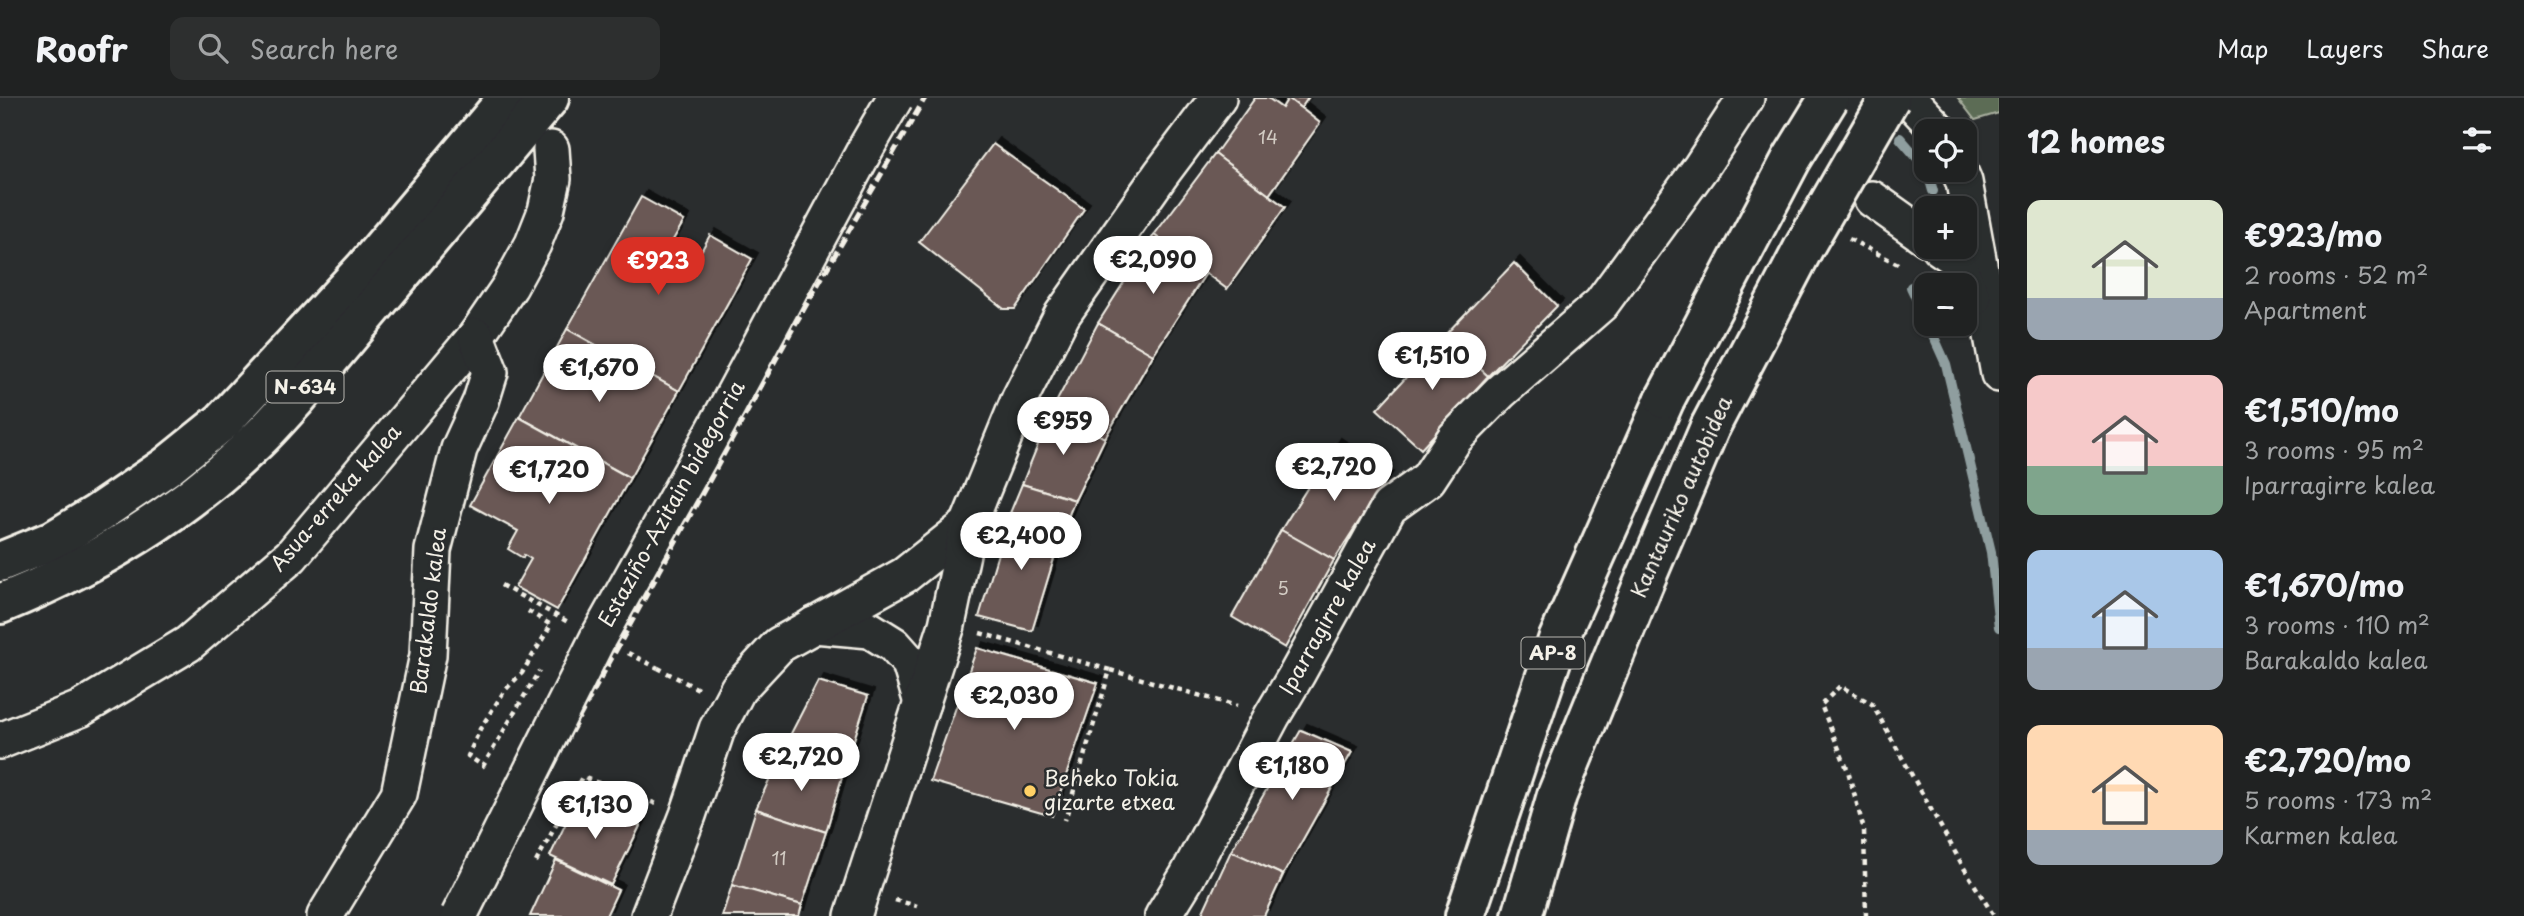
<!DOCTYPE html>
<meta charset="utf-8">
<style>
:root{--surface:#202222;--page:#2d2f2f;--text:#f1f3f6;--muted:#a2a4a5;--line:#3d3f40;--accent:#d93025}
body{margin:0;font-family:"Playpen Sans",sans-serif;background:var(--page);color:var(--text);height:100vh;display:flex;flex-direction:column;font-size:26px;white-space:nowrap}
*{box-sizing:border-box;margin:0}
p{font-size:23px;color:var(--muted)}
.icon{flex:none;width:38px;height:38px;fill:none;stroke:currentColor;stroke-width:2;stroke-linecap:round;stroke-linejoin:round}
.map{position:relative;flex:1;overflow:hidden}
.side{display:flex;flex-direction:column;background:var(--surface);width:525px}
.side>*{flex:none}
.tools{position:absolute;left:1914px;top:21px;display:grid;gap:14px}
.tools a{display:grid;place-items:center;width:63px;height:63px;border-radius:14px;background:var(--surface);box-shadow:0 2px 5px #0004,0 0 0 2px var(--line);font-size:35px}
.price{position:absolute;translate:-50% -60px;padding:0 16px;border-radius:24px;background:#fff;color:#222;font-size:23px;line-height:46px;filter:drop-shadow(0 2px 4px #0008)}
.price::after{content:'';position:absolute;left:50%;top:42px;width:21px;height:16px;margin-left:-10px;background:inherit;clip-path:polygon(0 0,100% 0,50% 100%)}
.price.current{background:var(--accent);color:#fff}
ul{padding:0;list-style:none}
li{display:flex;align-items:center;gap:21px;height:175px;padding:0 28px}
li span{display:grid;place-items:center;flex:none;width:196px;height:140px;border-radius:14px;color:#555}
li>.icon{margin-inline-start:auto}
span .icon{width:84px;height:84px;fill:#fffc;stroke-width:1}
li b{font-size:30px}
h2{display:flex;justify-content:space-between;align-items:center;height:84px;padding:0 28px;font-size:30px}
header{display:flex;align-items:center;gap:42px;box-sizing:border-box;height:98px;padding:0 35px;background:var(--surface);border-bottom:2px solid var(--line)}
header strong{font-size:33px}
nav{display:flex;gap:38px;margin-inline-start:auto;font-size:24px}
.search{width:490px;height:63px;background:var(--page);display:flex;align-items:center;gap:18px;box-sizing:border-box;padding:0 24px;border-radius:14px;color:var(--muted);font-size:26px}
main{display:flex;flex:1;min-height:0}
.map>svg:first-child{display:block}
.green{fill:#5b6c55;stroke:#a8ae9e;stroke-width:2}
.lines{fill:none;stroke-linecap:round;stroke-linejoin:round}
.stream{stroke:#8f9e9f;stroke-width:10}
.building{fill:#6a5855;stroke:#f4f1e8;stroke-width:2;filter:url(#shadow)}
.minor-casing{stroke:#f4f1e8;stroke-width:40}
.highway-casing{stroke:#f4f1e8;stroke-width:44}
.path{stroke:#f4f1e8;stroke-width:4.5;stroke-dasharray:5 5;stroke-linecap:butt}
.minor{stroke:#2a2d2e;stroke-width:35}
.highway{stroke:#2a2d2e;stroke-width:38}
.rail{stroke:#f4f1e8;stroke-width:5;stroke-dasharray:10 5;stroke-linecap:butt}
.minor-bridge-casing{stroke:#f4f1e8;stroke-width:40;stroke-linecap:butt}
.highway-bridge-casing{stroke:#f4f1e8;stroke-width:44;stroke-linecap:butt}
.path-bridge{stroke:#f4f1e8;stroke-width:4.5;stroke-dasharray:5 5;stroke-linecap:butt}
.minor-bridge{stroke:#2a2d2e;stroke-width:35}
.highway-bridge{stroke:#2a2d2e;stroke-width:38}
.poi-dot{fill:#ffd166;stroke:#2a2d2e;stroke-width:2.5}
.labels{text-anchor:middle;stroke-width:5;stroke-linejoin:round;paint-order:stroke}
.number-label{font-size:18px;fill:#d2cbc3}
.shield{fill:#2a2d2e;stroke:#b7b6b0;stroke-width:2}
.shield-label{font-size:19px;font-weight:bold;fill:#f4f1e8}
.street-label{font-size:21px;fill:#f4f1e8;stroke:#2a2d2e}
.poi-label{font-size:21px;fill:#f4f1e8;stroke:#2a2d2e;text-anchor:start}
</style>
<header>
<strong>Roofr</strong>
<div class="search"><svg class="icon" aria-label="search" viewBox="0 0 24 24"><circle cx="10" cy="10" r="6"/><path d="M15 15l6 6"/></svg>Search here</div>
<nav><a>Map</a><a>Layers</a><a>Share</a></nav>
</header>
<main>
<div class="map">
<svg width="1999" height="818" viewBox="0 0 1999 818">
<defs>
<filter id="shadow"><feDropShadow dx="6" dy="-6" stdDeviation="0" flood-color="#0009"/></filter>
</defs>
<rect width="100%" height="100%" fill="#2a2d2e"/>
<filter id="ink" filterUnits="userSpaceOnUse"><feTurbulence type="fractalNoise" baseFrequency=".0143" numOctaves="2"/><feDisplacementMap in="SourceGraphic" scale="14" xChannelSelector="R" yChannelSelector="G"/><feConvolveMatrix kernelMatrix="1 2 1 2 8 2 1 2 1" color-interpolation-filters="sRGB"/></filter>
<g filter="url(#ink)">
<polygon class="green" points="1958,0 1999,0 1999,15 1975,22"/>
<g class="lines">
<g class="stream">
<polyline points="1900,40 1927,71"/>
<polyline points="1927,72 1933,93"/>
<polyline points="1911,189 1927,223"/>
<polyline points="1928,226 1946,266 1991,454 1999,529"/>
</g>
</g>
<g class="building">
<polygon points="1255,0 1268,0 1282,10 1288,0 1320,25 1269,97 1215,56"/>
<polygon points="1288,0 1308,0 1301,10"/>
<polygon points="993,46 1084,111 1015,211 1004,211 919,144"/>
<polygon points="1215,56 1285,109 1227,191 1154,137"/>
<polygon points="641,99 684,123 663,159 669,163 674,154 694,166 710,137 752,161 679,293 567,231"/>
<polygon points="1154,137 1206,175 1153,257 1098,225"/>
<polygon points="1514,165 1557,208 1488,278 1444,238"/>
<polygon points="1098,225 1153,257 1105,340 1052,312"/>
<polygon points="567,231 679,293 630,380 519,319"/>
<polygon points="1444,238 1488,278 1421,351 1377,311"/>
<polygon points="1052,312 1105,340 1075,402 1022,386"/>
<polygon points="519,319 630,380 557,512 515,489 531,461 524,457 523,460 508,451 518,433 470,407"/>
<polygon points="1335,346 1387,380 1334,462 1281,432"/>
<polygon points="1022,386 1075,402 1063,431 1010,415"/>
<polygon points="1010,415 1063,431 1032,533 979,519"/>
<polygon points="1281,432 1334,462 1285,550 1232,519"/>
<polygon points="977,550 1098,585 1052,718 930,683"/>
<polygon points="818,583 868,598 842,679 782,653"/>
<polygon points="1301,632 1352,654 1283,777 1231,753"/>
<polygon points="782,653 842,679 826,734 756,711"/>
<polygon points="579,698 640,728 611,787 550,758"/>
<polygon points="756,711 826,734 802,807 732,787"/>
<polygon points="1231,753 1283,777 1264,818 1201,818"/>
<polygon points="556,762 618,792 606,818 530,818"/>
<polygon points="732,787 802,807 799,818 722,818"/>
</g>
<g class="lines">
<defs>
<g id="minor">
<polyline points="1908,0 1939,33"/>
<polyline points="1959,72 1964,84 1999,276"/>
<polyline points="1872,101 1927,140"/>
<polyline points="1939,149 1955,160 1973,201"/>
<polyline points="814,527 870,532 894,547 910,565 922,605"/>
<polyline points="0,643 80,611 188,546 291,458 476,238 510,188 533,146 546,113 553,81 551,51"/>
<polyline points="325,818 399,696 428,557 433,452 459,351 481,303 490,274 476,238"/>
<polyline points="649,818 688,717 717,631 738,591 779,547 905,477 968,427"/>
<polyline points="853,818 947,527 968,427 1019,302 1062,217 1161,76 1218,0"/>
<polyline points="1163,818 1187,779 1272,618 1297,576 1389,409 1428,381 1455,340 1500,294 1601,206 1701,69 1746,0"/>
</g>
<g id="highway">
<polyline points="0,464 54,442 97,416 166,369 223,323 365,170 508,0"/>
<path d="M0,506c92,-37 179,-89 251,-158 16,-14 30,-31 44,-46l254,-302"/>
<polyline points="1465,818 1558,542 1665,301"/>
<polyline points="1522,818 1557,697 1642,489 1710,329"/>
</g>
</defs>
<use href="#minor" class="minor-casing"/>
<use href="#highway" class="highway-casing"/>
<g class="path">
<polyline points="1849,141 1900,167"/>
<polyline points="501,487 568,524"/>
<polyline points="528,513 551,527 522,575 505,592 480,631 468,658 483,668 539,573"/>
<polyline points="980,535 1110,572 1065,722"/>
<polyline points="658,570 700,592"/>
<polyline points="1110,572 1237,608"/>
<polyline points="536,764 582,679 657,706"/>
<polyline points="895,802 917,808"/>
<polyline points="1866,818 1864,732 1848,673 1821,607 1840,588 1872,606 1964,770 1994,818"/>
</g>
<use href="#minor" class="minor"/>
<use href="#highway" class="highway"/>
<g class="rail">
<polyline points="453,818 699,371 909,0"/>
<polyline points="470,818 797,223 925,0"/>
</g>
<defs>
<polyline id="minor-bridge" points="459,818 598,540 715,331 867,48 895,0"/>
<g id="highway-bridge">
<polyline points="1665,301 1791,62 1829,0"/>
<polyline points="1710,329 1804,149 1890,0"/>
</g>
</defs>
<use href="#minor-bridge" class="minor-bridge-casing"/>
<use href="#highway-bridge" class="highway-bridge-casing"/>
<polyline class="path-bridge" points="628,555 658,570"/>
<use href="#minor-bridge" class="minor-bridge"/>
<use href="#highway-bridge" class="highway-bridge"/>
</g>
</g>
<circle class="poi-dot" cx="1030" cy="693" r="7"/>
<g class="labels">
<g class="number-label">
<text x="1268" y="46">14</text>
<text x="1283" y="497">5</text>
<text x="779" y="767">11</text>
</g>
<g class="shield">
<rect x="266.5" y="273.5" width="77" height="31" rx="5"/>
<rect x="1521.5" y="539.5" width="63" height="31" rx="5"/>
</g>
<g class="shield-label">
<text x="305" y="296">N-634</text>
<text x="1553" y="562">AP-8</text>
</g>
<g class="street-label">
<text transform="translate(1682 399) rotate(-66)" y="7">Kantauriko autobidea</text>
<text transform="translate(336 400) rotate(-49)" y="7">Asua-erreka kalea</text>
<text transform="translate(672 406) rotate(-61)" y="7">Estaziño-Azitain bidegorria</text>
<text transform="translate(429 513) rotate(-83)" y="7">Barakaldo kalea</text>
<text transform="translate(1328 519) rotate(-61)" y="7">Iparragirre kalea</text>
</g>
<g class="poi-label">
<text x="1044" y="688">Beheko Tokia<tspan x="1044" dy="24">gizarte etxea</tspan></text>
</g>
</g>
</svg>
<div class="tools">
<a><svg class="icon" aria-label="locate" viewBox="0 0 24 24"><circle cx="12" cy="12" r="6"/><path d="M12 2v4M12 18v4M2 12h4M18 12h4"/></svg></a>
<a>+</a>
<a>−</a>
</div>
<b class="price" style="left:1153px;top:198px">€2,090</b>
<b class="price current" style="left:658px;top:199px">€923</b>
<b class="price" style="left:1432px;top:294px">€1,510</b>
<b class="price" style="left:599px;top:306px">€1,670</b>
<b class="price" style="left:1063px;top:359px">€959</b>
<b class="price" style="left:1334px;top:405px">€2,720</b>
<b class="price" style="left:549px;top:408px">€1,720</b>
<b class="price" style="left:1021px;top:474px">€2,400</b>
<b class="price" style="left:1014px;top:634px">€2,030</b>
<b class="price" style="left:801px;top:695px">€2,720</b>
<b class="price" style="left:1292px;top:704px">€1,180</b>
<b class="price" style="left:595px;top:743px">€1,130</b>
</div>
<section class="side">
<h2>12 homes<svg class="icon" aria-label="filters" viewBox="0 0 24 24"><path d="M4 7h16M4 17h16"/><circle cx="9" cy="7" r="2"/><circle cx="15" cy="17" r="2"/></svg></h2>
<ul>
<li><span style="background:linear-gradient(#dfe7d0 70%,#9aa5b1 0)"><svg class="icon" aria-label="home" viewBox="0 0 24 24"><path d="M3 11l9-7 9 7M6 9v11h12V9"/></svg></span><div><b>€923/mo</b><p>2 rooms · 52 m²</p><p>Apartment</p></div></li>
<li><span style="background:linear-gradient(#f6c9c9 65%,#7fa58c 0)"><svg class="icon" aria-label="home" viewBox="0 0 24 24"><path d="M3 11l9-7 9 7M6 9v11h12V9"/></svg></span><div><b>€1,510/mo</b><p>3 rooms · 95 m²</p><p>Iparragirre kalea</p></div></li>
<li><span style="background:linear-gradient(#a9c7e8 70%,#9aa5b1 0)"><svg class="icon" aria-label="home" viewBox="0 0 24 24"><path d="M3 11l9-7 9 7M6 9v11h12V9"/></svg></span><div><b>€1,670/mo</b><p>3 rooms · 110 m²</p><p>Barakaldo kalea</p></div></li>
<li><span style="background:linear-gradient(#ffd9b3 75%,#9aa5b1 0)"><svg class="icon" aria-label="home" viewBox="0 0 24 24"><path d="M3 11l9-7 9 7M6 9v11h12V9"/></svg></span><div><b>€2,720/mo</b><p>5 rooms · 173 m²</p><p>Karmen kalea</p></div></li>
</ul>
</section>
</main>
